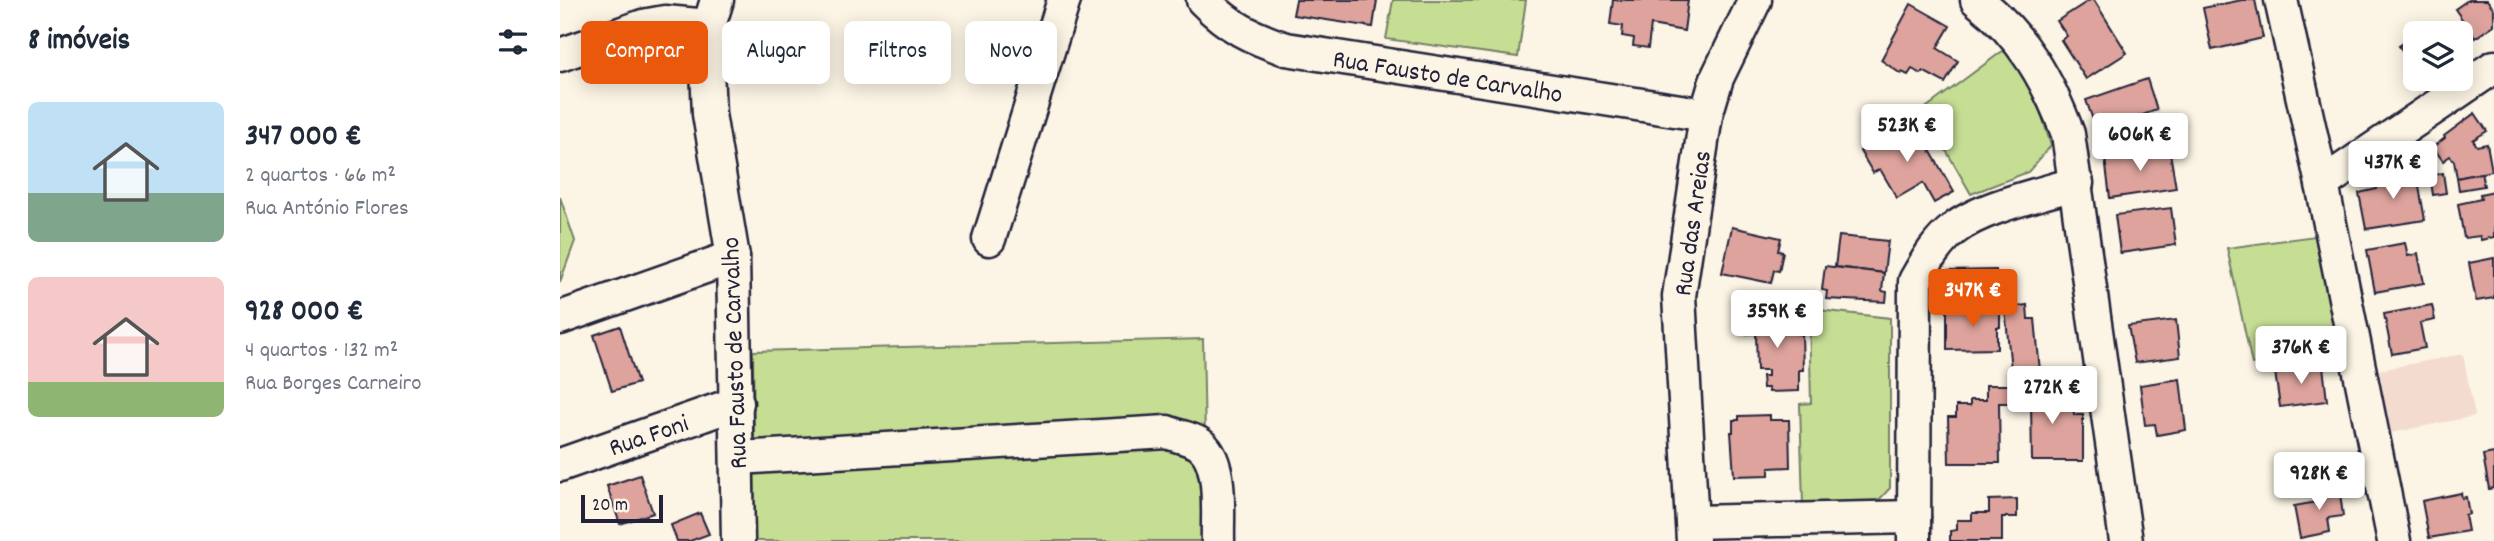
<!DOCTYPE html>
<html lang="pt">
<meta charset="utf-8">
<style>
:root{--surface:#fff;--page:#f2f2f3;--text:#1f2937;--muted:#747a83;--accent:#ea580c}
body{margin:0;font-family:Dekko,sans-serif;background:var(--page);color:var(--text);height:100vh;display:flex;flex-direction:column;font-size:26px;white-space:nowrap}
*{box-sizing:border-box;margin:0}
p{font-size:23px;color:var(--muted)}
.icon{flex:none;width:38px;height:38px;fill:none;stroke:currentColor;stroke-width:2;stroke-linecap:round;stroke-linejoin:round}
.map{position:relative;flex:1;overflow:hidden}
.details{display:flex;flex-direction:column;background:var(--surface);width:560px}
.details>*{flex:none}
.guide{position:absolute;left:21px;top:21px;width:665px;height:63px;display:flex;gap:14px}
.tools{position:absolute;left:1843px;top:21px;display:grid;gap:14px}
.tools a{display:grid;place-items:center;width:70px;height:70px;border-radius:10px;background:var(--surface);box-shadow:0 4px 18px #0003;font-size:35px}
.scale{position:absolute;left:21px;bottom:18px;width:82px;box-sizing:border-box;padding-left:7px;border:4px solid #22223b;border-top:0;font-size:19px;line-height:24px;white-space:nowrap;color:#22223b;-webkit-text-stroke:5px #fcf5e5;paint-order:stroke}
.price{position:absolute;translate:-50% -60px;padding:0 16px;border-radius:7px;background:#fff;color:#222;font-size:23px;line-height:46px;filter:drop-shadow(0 2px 4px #0008)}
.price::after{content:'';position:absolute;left:50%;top:42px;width:21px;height:16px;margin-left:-10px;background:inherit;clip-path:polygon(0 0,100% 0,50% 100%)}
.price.active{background:var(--accent);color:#fff}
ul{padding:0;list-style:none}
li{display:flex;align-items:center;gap:21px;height:175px;padding:0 28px}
li span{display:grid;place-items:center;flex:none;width:196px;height:140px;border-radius:10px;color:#555}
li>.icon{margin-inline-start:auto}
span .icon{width:84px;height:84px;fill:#fffc;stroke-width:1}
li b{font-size:30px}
h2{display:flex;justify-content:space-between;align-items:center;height:84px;padding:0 28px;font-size:30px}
.chip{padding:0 24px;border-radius:10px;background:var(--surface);box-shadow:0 4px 18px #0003;font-size:24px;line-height:63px}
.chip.active{background:var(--accent);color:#fff}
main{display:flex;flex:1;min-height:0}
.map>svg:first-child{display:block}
.built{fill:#f3dccf}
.green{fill:#c6de94;stroke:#748068;stroke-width:2}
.building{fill:#dda39c;stroke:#22223b;stroke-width:2}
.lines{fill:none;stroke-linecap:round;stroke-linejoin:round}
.minor-casing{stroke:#22223b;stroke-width:37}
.minor{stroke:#fcf5e5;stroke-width:32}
.labels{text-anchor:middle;stroke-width:6;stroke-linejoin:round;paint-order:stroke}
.street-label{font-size:26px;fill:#22223b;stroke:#fcf5e5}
</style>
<main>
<section class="details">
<h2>8 imóveis<svg class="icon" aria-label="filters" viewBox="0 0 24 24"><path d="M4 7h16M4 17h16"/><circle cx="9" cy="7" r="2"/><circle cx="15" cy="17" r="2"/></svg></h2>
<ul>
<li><span style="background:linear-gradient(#bfe0f5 65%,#7fa58c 0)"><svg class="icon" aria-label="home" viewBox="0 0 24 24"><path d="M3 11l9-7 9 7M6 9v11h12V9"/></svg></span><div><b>347 000 €</b><p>2 quartos · 66 m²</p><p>Rua António Flores</p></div></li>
<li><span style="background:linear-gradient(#f6c9c9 75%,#8fb573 0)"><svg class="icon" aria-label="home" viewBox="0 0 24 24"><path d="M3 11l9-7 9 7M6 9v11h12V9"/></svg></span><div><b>928 000 €</b><p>4 quartos · 132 m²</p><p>Rua Borges Carneiro</p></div></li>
</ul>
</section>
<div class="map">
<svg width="1934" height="541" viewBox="0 0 1934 541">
<rect width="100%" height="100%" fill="#fcf5e5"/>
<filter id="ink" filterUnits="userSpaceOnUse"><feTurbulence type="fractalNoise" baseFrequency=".0143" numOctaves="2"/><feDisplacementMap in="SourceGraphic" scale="14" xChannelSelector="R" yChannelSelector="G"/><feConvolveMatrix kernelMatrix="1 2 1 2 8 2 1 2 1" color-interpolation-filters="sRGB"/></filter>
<g filter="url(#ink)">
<polygon class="built" points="1903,354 1915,416 1831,433 1819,370"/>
<g class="green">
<polygon points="833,0 966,0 958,57 826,39"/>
<polygon points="1448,47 1472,83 1491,146 1468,172 1411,194 1363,110"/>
<polygon points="0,197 15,241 0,282"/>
<polygon points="1755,236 1780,352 1692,364 1667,248"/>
<polygon points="1249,309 1330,318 1330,488 1317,502 1243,504 1240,404 1251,403"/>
<polygon points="643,339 647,541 195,541 193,351"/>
</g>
<g class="building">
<polygon points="736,0 817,0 813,27 733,15"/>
<polygon points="1053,0 1128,0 1124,31 1091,25 1088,48 1073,46 1074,38 1062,36 1063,26 1050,24"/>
<polygon points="1530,0 1534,0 1567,53 1526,79 1501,40 1507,36 1497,21"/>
<polygon points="1682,0 1695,0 1703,38 1652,50 1643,8"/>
<polygon points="1908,0 1927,0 1934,9 1934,25 1915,38 1895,9"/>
<polygon points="1351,4 1390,26 1377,48 1398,61 1385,83 1363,71 1361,74 1352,69 1348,75 1342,72 1341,74 1321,60"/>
<polygon points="1855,35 1855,69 1839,46"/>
<polygon points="1587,79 1597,110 1537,131 1526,100"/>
<polygon points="1915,113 1927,131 1913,140 1917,146 1927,144 1932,171 1897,178 1894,161 1890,156 1883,161 1873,147 1885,138 1884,136"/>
<polygon points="1346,125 1350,131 1353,129 1363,147 1367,145 1394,192 1374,203 1363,183 1337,198 1320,169 1313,173 1300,151"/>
<polygon points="1609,147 1616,188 1550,198 1545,158"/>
<polygon points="1856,170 1865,220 1806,229 1799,193 1817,189 1815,181 1829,178 1829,175"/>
<polygon points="1883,173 1886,193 1873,195 1870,176"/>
<polygon points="1921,173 1924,186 1899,190 1897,178"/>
<polygon points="1934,191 1934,237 1921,240 1920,236 1904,238 1898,204 1921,199 1920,194"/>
<polygon points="1611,208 1616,245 1560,253 1555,215"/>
<polygon points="1172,227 1221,238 1218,251 1223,252 1219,271 1214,270 1211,283 1162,273"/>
<polygon points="1279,236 1328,241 1324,273 1275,267"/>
<polygon points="1845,243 1848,256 1858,254 1864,283 1815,292 1807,250"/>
<polygon points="1934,258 1934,298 1916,301 1909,263"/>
<polygon points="1265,266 1324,273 1322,291 1327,292 1326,302 1266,299 1267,291 1262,290"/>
<polygon points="1436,270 1440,309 1387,310 1386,271"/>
<polygon points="1467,305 1468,319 1475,319 1480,371 1451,370 1445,308"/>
<polygon points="1872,305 1875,320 1860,323 1865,348 1832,354 1824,314"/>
<polygon points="1440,309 1440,327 1437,327 1437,349 1387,350 1387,310"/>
<polygon points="1219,312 1219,317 1226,317 1226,322 1237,322 1238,334 1242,334 1243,370 1239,370 1239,391 1209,392 1208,388 1203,388 1202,376 1208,376 1208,370 1197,370 1196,333 1187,334 1186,313"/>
<polygon points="1616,320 1620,357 1575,363 1568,326"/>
<polygon points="60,326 78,383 52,391 34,335"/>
<polygon points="1763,366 1767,401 1720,407 1715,372"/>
<polygon points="1620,379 1626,430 1597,435 1595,424 1585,425 1580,385"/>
<polygon points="1426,385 1454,385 1454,403 1439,403 1440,463 1389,463 1388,417 1396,417 1396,406 1410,406 1410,400 1426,400"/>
<polygon points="1454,385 1482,385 1482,399 1499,398 1500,404 1514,404 1514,415 1523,415 1523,461 1472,461 1471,403 1454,403"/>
<polygon points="1210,415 1210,420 1229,420 1230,467 1209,468 1209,475 1174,476 1171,432 1173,432 1173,420 1179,420 1179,416"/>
<polygon points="1934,453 1934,488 1929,489 1923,455"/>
<polygon points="80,475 93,513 60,524 47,486"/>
<polygon points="1777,485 1777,494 1780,493 1783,516 1768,518 1770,532 1740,538 1734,506 1757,502 1756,496 1759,496 1758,487"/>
<polygon points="1901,493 1902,498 1906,497 1909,514 1905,515 1908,531 1869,538 1862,501"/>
<polygon points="1457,499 1457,517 1442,517 1442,541 1390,541 1390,531 1397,530 1397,520 1412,520 1412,513 1429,513 1429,500"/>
<polygon points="140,513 149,534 130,541 117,541 111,525"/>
</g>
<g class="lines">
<defs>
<g id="minor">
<polyline points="157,0 149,26 147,68 149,114 173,257 178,541"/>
<path d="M643,0c26,27 48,37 83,49l420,66"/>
<path d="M1417,0c46,36 71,80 91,134l58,407"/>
<polyline points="1721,0 1762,184 1834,541"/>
<polyline points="0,55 83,26 105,22 149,26"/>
<polyline points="1762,184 1934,67"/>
<polyline points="429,239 504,0"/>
<polyline points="0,318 173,257"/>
<path d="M178,458l429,-26c10,4 22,6 31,11 26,16 19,70 20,98"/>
<polyline points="0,465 177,403"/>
<polyline points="1133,522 1354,517"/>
<polyline points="1133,541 1119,296 1146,115 1157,78 1195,0"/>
<path d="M1354,541l1,-260c11,-19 21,-38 39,-52 27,-22 88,-35 123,-46"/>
</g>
</defs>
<use href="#minor" class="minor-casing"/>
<use href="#minor" class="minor"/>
</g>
</g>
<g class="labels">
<g class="street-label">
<text transform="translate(888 75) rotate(9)" y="9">Rua Fausto de Carvalho</text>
<text transform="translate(1131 223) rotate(-82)" y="9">Rua das Areias</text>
<text transform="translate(173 353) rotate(-92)" y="9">Rua Fausto de Carvalho</text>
<text transform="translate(88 434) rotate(-19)" y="9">Rua Foni</text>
</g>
</g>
</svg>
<div class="tools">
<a><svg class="icon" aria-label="layers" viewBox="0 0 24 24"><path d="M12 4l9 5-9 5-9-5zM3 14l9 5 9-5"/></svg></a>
</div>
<div class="scale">20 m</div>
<b class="price" style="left:1347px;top:164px">523K €</b>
<b class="price" style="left:1580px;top:173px">606K €</b>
<b class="price" style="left:1833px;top:201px">437K €</b>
<b class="price active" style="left:1413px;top:329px">347K €</b>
<b class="price" style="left:1217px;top:350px">359K €</b>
<b class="price" style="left:1741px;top:386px">376K €</b>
<b class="price" style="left:1492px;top:426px">272K €</b>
<b class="price" style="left:1759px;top:512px">928K €</b>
<div class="guide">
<a class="chip active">Comprar</a>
<a class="chip">Alugar</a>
<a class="chip">Filtros</a>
<a class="chip">Novo</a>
</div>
</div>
</main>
